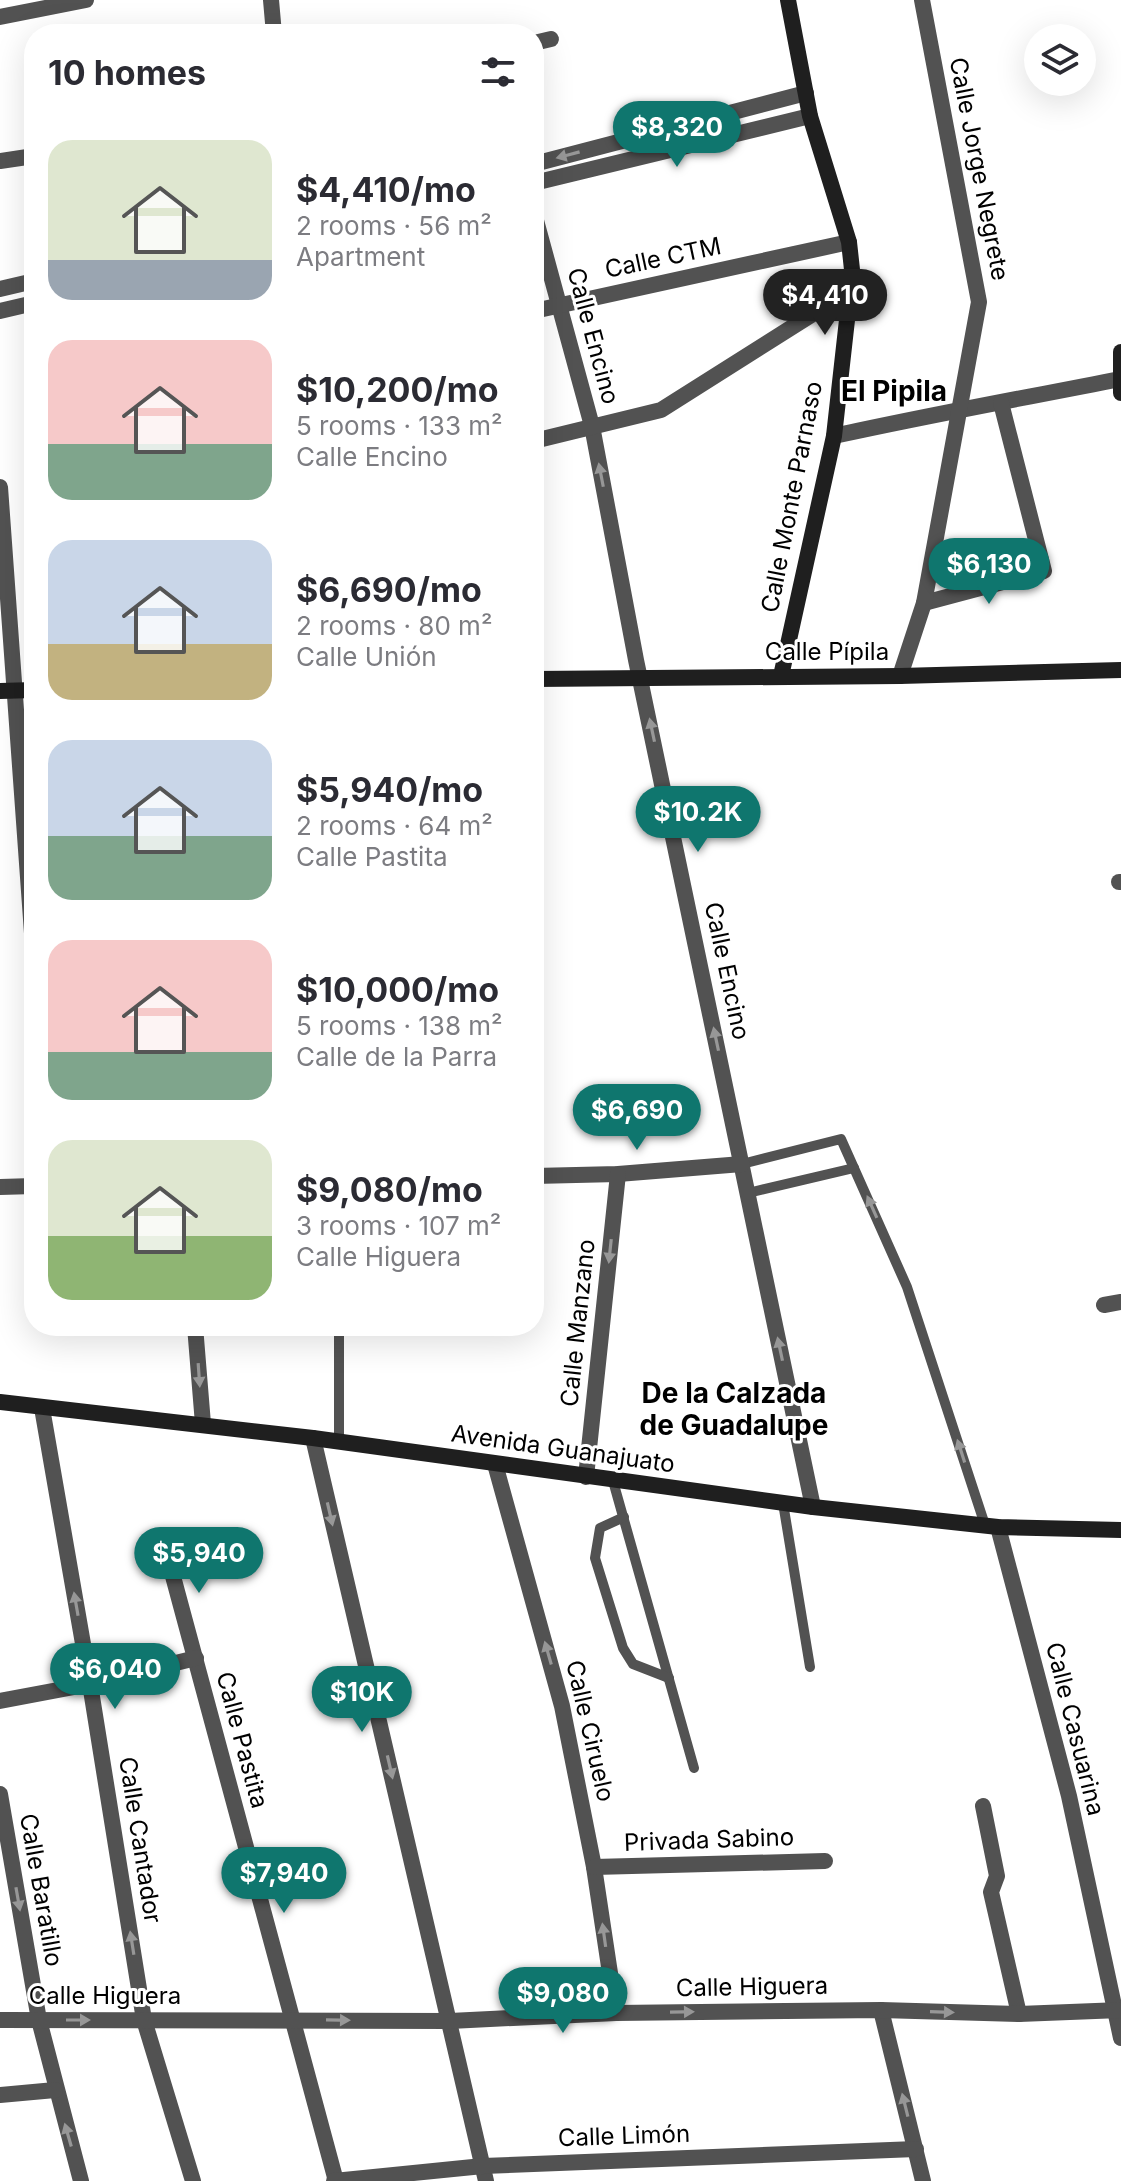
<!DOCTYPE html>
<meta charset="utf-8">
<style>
:root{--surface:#fff;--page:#f7f7f7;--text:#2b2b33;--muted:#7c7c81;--accent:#0f766e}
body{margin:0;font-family:Inter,sans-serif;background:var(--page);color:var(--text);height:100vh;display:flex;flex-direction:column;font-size:30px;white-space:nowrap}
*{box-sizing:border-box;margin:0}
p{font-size:26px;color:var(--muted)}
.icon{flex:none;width:44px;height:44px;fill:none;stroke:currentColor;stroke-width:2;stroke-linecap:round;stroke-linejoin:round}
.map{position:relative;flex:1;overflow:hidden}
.side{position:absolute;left:24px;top:24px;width:520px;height:1312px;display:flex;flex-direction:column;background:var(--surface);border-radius:32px;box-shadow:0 8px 32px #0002}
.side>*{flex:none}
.tools{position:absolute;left:1024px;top:24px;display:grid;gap:16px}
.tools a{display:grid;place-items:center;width:72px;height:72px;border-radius:50%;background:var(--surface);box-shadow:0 8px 32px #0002;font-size:40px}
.price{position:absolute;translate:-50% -68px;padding:0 18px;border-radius:28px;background:var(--accent);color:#fff;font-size:26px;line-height:52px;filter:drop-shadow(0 2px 4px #0008)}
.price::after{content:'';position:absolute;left:50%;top:48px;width:24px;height:18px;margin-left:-12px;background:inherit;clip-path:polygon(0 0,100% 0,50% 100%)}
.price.current{background:#222;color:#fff}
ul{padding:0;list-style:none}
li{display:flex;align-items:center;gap:24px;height:200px;padding:0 24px}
li span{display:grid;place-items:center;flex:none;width:224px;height:160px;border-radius:24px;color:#555}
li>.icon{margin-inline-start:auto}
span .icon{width:96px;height:96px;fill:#fffc;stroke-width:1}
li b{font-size:34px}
h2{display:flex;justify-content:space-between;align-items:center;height:96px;padding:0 24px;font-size:34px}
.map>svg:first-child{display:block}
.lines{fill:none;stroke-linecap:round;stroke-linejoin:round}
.lane{stroke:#525252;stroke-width:10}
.street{stroke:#525252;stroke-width:16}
.secondary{stroke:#1f1f1f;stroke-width:16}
.oneway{fill:#979797}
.labels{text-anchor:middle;stroke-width:6;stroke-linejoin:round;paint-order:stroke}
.street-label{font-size:24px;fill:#000;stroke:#fff}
.quarter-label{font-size:28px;font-weight:bold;fill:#000;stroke:#fff}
</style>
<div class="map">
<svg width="1121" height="2181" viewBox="0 0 1121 2181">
<rect width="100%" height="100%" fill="#fff"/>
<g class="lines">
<g class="lane">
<polyline points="742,1164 841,1139 907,1287 985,1525"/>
<polyline points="748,1193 854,1168"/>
<polyline points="339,1442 339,1326"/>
<polyline points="613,1481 694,1768"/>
<polyline points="783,1503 810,1667"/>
<polyline points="624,1517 600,1528 595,1558 623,1648 633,1664 669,1678"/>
</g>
<g class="street">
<polyline points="271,0 274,34"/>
<polyline points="0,17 86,0"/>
<polyline points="534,43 551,39"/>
<polyline points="0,161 34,156"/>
<polyline points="534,164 806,93"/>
<polyline points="534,183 810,116"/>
<polyline points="534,213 592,426 636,660 813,1507"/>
<polyline points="0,289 34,281"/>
<polyline points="0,311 34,303"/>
<polyline points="534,311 849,242"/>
<path d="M834,436c95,-21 190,-38 286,-57"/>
<polyline points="534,441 661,410 854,288"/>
<polyline points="0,487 34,961"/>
<polyline points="924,603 1044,571 1001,403"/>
<polyline points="900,676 924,603 979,302 922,0"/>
<polyline points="1119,882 1121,882"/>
<polyline points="534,1176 618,1174 742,1164"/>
<polyline points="0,1187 34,1186"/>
<polyline points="1104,1305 1121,1302"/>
<polyline points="195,1326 203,1424"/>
<polyline points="42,1408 90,1684 144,2020 193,2181"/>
<polyline points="313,1438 486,2181"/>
<polyline points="495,1464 562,1706 594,1867 616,2013"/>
<polyline points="586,1477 618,1174"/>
<polyline points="998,1527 1069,1796 1121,2038"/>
<polyline points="164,1543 336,2181"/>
<polyline points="0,1701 90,1684 196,1658"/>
<polyline points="0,1794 39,2020 81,2181"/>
<polyline points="983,1806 997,1876 991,1892 1019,2014"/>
<polyline points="594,1867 825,1861"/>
<polyline points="881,2010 923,2181"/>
<polyline points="0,2020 450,2021 616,2013 881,2010 1019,2014 1121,2010"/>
<polyline points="0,2095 55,2090"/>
<polyline points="334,2181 483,2166 916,2149"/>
</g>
<g class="secondary">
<polyline points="1121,352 1121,393"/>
<polyline points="781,676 834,436 848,311 854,288 849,242 810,116 788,0"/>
<polyline points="534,679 900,676 1121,670"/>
<polyline points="0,691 34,690"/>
<polyline points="0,1402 313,1438 813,1507 998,1527 1121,1530"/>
</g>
</g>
<defs><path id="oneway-solid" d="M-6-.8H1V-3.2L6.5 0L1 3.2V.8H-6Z" transform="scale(2)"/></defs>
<g class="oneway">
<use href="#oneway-solid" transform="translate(568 155) rotate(165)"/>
<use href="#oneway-solid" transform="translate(601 475) rotate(-101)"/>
<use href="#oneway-solid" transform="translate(652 730) rotate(-102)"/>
<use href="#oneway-solid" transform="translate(716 1039) rotate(-102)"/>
<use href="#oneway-solid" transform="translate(872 1207) rotate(-114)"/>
<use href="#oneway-solid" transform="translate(610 1251) rotate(96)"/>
<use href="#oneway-solid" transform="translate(780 1349) rotate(-102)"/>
<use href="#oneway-solid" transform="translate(199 1375) rotate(86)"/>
<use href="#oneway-solid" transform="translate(961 1451) rotate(-108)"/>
<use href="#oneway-solid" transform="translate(330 1514) rotate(77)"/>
<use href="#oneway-solid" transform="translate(76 1604) rotate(-100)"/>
<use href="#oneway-solid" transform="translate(548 1653) rotate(-106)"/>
<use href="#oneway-solid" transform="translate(390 1767) rotate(77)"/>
<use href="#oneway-solid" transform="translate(18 1899) rotate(80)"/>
<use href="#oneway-solid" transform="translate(604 1935) rotate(-98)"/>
<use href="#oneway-solid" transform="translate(132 1943) rotate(-99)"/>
<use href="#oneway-solid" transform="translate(682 2012) rotate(-1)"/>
<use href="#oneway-solid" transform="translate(942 2012) rotate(2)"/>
<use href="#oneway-solid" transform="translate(78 2020)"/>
<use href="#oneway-solid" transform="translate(338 2020) rotate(1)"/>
<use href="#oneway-solid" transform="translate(905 2105) rotate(-104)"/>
<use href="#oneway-solid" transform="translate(68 2135) rotate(-106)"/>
</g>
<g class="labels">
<g class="street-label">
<text transform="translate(979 169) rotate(79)" y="8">Calle Jorge Negrete</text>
<text transform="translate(663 258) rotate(-12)" y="8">Calle CTM</text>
<text transform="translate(593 336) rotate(75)" y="8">Calle Encino</text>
<text transform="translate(792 497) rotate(-79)" y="8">Calle Monte Parnaso</text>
<text x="827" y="660">Calle Pípila</text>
<text transform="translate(727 971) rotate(78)" y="8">Calle Encino</text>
<text transform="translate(578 1323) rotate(-84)" y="8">Calle Manzano</text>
<text transform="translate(563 1449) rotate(8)" y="8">Avenida Guanajuato</text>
<text transform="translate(1075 1729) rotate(76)" y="8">Calle Casuarina</text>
<text transform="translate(590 1731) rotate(77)" y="8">Calle Ciruelo</text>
<text transform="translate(242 1740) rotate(75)" y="8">Calle Pastita</text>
<text transform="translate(140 1840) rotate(81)" y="8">Calle Cantador</text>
<text transform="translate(709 1840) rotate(-2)" y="8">Privada Sabino</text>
<text transform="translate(41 1890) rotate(80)" y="8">Calle Baratillo</text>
<text transform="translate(752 1987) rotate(-1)" y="8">Calle Higuera</text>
<text x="105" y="2004">Calle Higuera</text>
<text transform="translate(624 2136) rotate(-2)" y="8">Calle Limón</text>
</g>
<g class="quarter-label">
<text x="894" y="401">El Pipila</text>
<text x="734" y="1403">De la Calzada<tspan x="734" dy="32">de Guadalupe</tspan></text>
</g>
</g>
</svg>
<div class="tools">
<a><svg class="icon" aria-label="layers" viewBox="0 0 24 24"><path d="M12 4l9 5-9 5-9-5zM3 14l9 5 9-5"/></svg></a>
</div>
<b class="price" style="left:677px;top:169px">$8,320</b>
<b class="price current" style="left:825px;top:337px">$4,410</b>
<b class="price" style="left:989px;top:606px">$6,130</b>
<b class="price" style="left:698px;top:854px">$10.2K</b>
<b class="price" style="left:637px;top:1152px">$6,690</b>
<b class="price" style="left:199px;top:1595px">$5,940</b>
<b class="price" style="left:115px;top:1711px">$6,040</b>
<b class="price" style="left:362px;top:1734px">$10K</b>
<b class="price" style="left:284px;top:1915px">$7,940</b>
<b class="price" style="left:563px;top:2035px">$9,080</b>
<section class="side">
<h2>10 homes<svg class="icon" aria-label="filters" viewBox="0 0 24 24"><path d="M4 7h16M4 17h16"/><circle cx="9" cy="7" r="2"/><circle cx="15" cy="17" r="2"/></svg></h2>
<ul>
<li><span style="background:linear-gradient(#dfe7d0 75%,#9aa5b1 0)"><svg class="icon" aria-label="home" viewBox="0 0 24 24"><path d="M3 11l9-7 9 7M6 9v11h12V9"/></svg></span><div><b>$4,410/mo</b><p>2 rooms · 56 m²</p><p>Apartment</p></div></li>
<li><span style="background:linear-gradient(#f6c9c9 65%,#7fa58c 0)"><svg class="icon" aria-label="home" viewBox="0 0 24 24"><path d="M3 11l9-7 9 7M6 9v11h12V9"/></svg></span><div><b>$10,200/mo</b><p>5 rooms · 133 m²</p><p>Calle Encino</p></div></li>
<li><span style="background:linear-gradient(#c9d6e8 65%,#c2b280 0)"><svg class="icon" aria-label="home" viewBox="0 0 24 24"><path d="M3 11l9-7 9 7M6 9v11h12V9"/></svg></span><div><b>$6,690/mo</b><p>2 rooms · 80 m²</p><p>Calle Unión</p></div></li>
<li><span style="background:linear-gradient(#c9d6e8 60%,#7fa58c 0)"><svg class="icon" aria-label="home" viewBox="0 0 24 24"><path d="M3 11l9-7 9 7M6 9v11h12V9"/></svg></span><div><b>$5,940/mo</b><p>2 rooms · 64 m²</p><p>Calle Pastita</p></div></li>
<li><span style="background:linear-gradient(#f6c9c9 70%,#7fa58c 0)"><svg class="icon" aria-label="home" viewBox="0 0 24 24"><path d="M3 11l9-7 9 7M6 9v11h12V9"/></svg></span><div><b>$10,000/mo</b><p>5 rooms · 138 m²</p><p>Calle de la Parra</p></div></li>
<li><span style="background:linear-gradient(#dfe7d0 60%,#8fb573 0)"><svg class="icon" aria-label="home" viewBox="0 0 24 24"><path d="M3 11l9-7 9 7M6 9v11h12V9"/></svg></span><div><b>$9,080/mo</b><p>3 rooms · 107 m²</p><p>Calle Higuera</p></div></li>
</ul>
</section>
</div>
